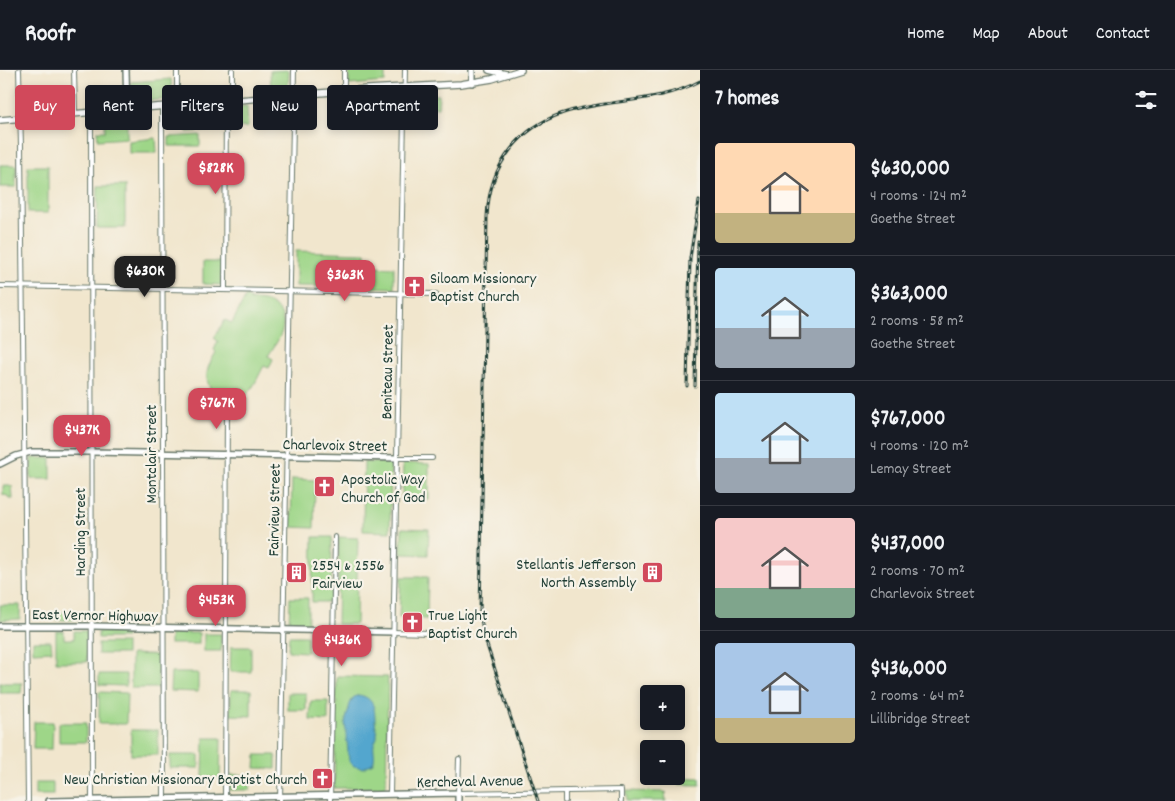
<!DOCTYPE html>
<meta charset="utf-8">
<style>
:root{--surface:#171b24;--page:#242831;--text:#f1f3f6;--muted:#9ea1a6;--line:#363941;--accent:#d1495b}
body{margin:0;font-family:Dekko,sans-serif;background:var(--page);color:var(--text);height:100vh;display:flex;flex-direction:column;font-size:19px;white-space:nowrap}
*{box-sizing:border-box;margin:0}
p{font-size:16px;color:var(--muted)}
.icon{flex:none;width:28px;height:28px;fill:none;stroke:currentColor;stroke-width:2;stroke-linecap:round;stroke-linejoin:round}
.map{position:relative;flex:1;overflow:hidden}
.details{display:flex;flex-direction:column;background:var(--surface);width:475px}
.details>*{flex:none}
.banner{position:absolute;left:15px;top:15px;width:475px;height:45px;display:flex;gap:10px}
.buttons{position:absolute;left:640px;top:615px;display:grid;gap:10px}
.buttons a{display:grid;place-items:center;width:45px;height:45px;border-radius:5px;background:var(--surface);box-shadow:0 2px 8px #0003;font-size:25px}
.price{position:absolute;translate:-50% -42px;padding:0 11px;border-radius:10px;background:var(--accent);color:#fff;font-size:16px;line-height:32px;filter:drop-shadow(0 1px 2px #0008)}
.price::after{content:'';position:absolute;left:50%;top:30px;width:15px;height:11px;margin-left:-8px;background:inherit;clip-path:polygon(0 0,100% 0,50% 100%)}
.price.active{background:#222;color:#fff}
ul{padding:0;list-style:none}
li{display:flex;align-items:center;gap:15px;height:125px;padding:0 15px}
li+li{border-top:1px solid var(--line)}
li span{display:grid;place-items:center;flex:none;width:140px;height:100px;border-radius:5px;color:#555}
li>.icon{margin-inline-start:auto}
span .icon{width:60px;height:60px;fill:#fffc;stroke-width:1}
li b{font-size:21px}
h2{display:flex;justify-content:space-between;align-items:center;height:60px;padding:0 15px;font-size:21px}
.tag{padding:0 18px;border-radius:5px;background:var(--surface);box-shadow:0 2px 8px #0003;font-size:18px;line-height:45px}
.tag.active{background:var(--accent);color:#fff}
header{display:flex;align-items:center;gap:30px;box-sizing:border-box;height:70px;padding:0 25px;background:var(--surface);border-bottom:1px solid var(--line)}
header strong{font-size:24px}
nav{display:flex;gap:28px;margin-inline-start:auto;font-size:18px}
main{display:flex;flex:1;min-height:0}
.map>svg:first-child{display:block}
.green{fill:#9ed688;stroke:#5e8a5e}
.water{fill:#52a6ce;stroke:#387281}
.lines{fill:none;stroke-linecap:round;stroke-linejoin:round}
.minor-casing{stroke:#68786a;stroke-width:6}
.tertiary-casing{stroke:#68786a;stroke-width:8}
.secondary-casing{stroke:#68786a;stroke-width:8}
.minor{stroke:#fff;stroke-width:4}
.tertiary{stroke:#fff;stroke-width:5}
.secondary{stroke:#fff;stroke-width:5.5}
.rail-casing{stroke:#1f3d34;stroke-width:3}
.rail{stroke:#f7f3e8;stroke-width:1;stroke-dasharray:4;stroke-linecap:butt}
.labels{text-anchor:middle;stroke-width:4.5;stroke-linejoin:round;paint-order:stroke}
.poi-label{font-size:16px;fill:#1f3d34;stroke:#f7f3e8;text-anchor:start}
.street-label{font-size:16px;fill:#1f3d34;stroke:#f7f3e8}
</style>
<header>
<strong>Roofr</strong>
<nav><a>Home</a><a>Map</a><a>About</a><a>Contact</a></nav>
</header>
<main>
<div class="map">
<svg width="700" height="731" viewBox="0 0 700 731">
<rect width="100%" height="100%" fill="#f7f3e8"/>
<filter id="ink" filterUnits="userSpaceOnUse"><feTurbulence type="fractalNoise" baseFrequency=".02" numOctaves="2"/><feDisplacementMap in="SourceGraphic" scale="10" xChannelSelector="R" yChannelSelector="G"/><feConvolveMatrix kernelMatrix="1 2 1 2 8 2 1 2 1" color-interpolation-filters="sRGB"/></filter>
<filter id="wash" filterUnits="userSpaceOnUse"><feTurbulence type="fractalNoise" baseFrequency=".0096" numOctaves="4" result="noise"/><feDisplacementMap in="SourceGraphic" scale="20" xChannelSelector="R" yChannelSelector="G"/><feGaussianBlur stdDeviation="1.12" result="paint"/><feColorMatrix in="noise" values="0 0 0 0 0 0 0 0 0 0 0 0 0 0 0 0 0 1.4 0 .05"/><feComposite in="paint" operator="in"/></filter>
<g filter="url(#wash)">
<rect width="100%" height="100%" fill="#f1e6cd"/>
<g class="green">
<polygon points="289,0 288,20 271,21 270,1"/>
<polygon points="349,0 385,0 385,12 349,15"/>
<polygon points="171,9 172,29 132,32 131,12"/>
<polygon points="69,18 70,38 24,42 25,22"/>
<polygon points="398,25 398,40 375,43 375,26"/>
<polygon points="410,25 439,25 438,37 410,40"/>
<polygon points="247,36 248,57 231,58 231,37"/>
<polygon points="222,38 222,60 187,62 188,41"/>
<polygon points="127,46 127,68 98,70 97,61 105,61 105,47"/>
<polygon points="200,65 200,76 169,76 169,67"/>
<polygon points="156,68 157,83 129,83 129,71"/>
<rect x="0" y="95" width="16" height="22"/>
<rect x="28" y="96" width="20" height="47"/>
<polygon points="98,116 125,116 125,158 97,158"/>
<polygon points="296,181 366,183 366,217 296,216"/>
<polygon points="203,192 221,192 221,215 203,214"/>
<polygon points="369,196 394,197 394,218 369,217"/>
<path d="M246,226l5,3 -1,2c18,-4 38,9 32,30 -3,9 -9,17 -14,25l5,3 -4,9 -5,-2c-5,8 -9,20 -16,27 -15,14 -40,5 -41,-16 -1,-9 5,-17 9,-25l-2,-2 4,-9 -4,-3 11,-18 7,3z"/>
<rect x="31" y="388" width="20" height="21"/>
<polygon points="364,392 391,393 390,462 363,461"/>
<polygon points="403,393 429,394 429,430 402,430"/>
<polygon points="292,409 315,410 314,458 291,457"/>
<polygon points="3,416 12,416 13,429 9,429 8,426 3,425"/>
<polygon points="402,458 429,459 428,485 401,484"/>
<polygon points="313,467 332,467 331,532 312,532"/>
<polygon points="339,467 358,468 356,554 337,554"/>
<polygon points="401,507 428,507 427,549 399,548"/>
<polygon points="290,528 308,528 308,554 289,554"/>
<polygon points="0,535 20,535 20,549 0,550"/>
<rect x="57" y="542" width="29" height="8"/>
<polygon points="56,561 64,561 64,569 74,569 74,561 87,561 87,592 56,592"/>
<polygon points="98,561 126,562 126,568 98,568"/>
<rect x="170" y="563" width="29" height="11"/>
<rect x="204" y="564" width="17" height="17"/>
<polygon points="289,566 307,566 307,582 288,581"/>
<polygon points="33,571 51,571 52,581 33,582"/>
<rect x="98" y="573" width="28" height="11"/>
<polygon points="231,577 251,577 251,602 230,602"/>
<polygon points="131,584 158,585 158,618 131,618"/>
<polygon points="171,603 198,603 198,622 170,621"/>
<polygon points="99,604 126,604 126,616 99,615"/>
<polygon points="337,606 388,607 386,715 384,718 334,718"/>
<polygon points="0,613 22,613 21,623 0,623"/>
<polygon points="231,620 251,620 251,646 230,645"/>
<polygon points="99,622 127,623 126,654 99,654"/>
<rect x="288" y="623" width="18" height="17"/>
<polygon points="311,631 328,631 328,651 310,650"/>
<polygon points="34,652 53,652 52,679 33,679"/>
<polygon points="86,653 86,672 59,672 59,653"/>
<rect x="131" y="660" width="27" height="25"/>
<polygon points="204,668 221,668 220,708 203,707"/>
<rect x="170" y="685" width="29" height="13"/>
<polygon points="256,685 276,685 276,699 255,698"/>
<rect x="230" y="705" width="20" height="15"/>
<polygon points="649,707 700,708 700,715 655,714"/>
<rect x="35" y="713" width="18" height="12"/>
<polygon points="627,721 665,722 667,723 665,724 666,731 627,731"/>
</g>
<path class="water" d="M358,625c15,2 17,12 17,26 0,5 3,10 2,16 0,2 -2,4 -3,7 -1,7 2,12 -1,19l-10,5 -9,-2 -5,-5 -4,-38 5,-19 3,-6z"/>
</g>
<g filter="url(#ink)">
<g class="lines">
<defs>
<g id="minor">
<polyline points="19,0 21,76 28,731"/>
<polyline points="74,0 75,43"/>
<polyline points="177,0 177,35"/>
<polyline points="344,21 344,0"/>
<polyline points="232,30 232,0"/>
<polyline points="162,36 164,731"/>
<polyline points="91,42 92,731"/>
<polyline points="0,216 436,224"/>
<polyline points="225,220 226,31"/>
<polyline points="397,388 432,388"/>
<polyline points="393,562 429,563"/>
<polyline points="459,689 458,723 621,720 621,731"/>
<polyline points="390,724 405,0"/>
<polyline points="225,731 227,337"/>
<polyline points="280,731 294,0"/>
<polyline points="330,731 335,467"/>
<polyline points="565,731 565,721"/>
</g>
<g id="tertiary">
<polyline points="126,0 127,39"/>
<polyline points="472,13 472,0"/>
<polyline points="0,394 16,386 31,382 91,382 397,388"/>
<polyline points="0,556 92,556 393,562"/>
<polyline points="49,731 458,723 458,731"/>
</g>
<g id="secondary">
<polyline points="489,0 506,4"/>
<polyline points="0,50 368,19 461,14 492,9 521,0"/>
</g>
</defs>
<use href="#minor" class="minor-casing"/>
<use href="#tertiary" class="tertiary-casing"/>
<use href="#secondary" class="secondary-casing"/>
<use href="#minor" class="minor"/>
<use href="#tertiary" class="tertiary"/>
<use href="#secondary" class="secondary"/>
<defs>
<g id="rail">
<polyline points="687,316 690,188 699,131"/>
<polyline points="695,316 698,171"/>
<path d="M538,731l-54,-165 -4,-23 7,-396c1,-25 8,-48 24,-68 48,-61 128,-35 189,-68"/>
</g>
</defs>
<use href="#rail" class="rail-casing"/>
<use href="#rail" class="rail"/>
</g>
</g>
<defs>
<symbol id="church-square" viewBox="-11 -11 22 22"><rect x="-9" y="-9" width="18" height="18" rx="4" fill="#d1495b" stroke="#f7f3e8"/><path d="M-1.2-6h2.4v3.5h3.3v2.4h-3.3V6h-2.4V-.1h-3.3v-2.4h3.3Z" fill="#fff"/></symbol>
<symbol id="building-square" viewBox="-11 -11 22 22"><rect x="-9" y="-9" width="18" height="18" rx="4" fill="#d1495b" stroke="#f7f3e8"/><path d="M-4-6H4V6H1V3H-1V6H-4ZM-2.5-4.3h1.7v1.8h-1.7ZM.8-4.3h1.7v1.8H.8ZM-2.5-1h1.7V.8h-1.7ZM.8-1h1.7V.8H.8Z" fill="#fff"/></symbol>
</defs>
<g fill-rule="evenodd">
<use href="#church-square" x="402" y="204" width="25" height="25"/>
<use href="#church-square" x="312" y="404" width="25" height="25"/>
<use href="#building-square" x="640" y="490" width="25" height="25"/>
<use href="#building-square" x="284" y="490" width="25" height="25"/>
<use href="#church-square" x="400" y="540" width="25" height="25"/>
<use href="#church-square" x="310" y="696" width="25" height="25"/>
</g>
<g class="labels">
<g class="poi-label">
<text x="430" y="213">Siloam Missionary<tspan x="430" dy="18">Baptist Church</tspan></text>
<text x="341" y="414">Apostolic Way<tspan x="341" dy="18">Church of God</tspan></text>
<text x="636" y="499" text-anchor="end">Stellantis Jefferson<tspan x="636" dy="18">North Assembly</tspan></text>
<text x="312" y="500">2554 &amp; 2556<tspan x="312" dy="18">Fairview</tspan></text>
<text x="428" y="550">True Light<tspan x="428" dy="18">Baptist Church</tspan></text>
<text x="307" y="714" text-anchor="end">New Christian Missionary Baptist Church</text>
</g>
<g class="street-label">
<text transform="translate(386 302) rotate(-89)" y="6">Beniteau Street</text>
<text transform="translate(335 374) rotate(1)" y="6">Charlevoix Street</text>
<text transform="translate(150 384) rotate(-90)" y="6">Montclair Street</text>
<text transform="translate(273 440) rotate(-89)" y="6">Fairview Street</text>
<text transform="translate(79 462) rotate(-90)" y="6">Harding Street</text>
<text transform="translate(95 544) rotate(1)" y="6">East Vernor Highway</text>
<text transform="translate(470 710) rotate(-1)" y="6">Kercheval Avenue</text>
</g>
</g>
</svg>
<div class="buttons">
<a>+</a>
<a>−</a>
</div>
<b class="price" style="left:216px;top:125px">$828K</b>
<b class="price active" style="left:145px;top:228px">$630K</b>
<b class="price" style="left:345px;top:232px">$363K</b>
<b class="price" style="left:217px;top:360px">$767K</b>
<b class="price" style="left:82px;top:387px">$437K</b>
<b class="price" style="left:216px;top:557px">$453K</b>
<b class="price" style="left:342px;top:597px">$436K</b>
<div class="banner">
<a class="tag active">Buy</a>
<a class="tag">Rent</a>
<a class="tag">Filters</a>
<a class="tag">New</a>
<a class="tag">Apartment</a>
</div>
</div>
<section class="details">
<h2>7 homes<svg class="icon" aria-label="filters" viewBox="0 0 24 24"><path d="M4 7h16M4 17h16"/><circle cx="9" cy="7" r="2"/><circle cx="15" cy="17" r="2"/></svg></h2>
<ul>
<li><span style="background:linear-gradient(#ffd9b3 70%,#c2b280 0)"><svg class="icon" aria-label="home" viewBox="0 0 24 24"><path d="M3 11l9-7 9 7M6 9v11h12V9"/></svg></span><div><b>$630,000</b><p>4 rooms · 124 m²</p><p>Goethe Street</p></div></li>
<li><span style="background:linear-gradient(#bfe0f5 60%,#9aa5b1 0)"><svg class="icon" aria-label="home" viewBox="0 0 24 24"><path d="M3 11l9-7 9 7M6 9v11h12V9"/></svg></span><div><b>$363,000</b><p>2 rooms · 58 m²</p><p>Goethe Street</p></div></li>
<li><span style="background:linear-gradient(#bfe0f5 65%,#9aa5b1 0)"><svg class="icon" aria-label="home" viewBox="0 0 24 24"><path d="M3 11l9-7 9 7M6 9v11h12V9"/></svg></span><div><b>$767,000</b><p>4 rooms · 120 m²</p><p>Lemay Street</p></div></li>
<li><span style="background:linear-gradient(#f6c9c9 70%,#7fa58c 0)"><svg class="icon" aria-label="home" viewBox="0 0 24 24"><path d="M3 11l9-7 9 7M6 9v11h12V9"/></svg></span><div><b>$437,000</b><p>2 rooms · 70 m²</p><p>Charlevoix Street</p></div></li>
<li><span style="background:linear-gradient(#a9c7e8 75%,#c2b280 0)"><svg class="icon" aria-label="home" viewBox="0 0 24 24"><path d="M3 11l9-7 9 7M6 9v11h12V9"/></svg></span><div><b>$436,000</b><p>2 rooms · 64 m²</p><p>Lillibridge Street</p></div></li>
</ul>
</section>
</main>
